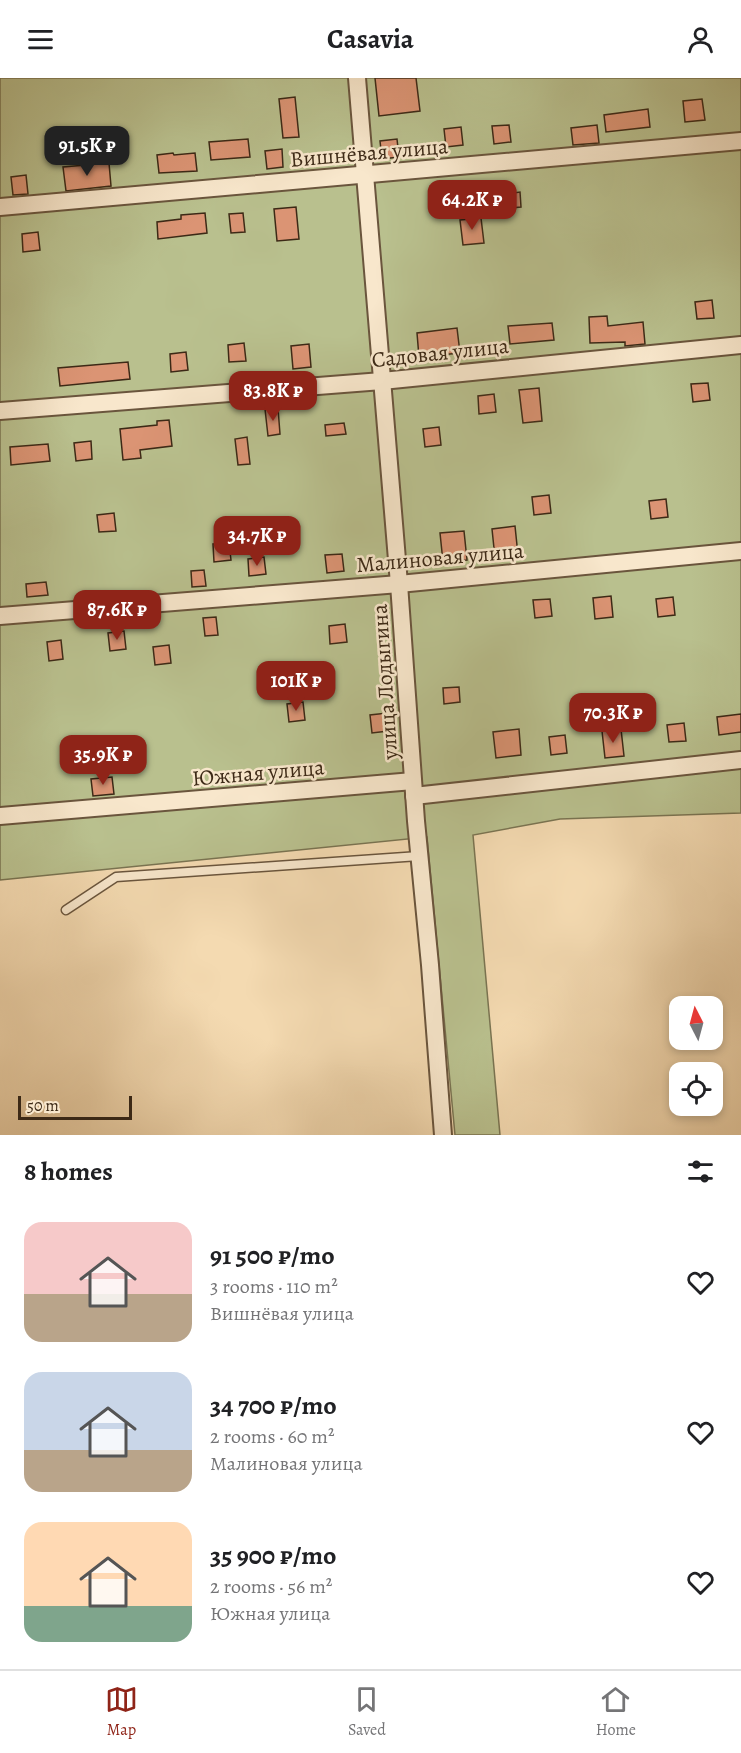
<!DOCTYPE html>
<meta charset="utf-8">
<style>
:root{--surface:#fff;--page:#f2f2f2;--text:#202124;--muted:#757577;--line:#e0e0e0;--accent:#8f2418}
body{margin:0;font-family:Alegreya,serif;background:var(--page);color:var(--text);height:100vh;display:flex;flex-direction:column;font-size:22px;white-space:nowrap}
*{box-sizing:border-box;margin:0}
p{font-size:20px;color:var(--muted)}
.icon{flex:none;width:33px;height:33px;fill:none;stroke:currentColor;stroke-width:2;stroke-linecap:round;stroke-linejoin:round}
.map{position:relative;height:1057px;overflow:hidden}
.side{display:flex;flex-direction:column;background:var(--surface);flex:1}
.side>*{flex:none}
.needle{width:39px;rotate:354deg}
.buttons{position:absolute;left:669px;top:918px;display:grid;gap:12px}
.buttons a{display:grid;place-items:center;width:54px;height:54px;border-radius:12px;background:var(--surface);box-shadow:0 3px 9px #0003;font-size:30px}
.scale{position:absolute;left:18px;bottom:15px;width:114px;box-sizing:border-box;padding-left:6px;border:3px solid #3c2916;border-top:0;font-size:16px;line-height:21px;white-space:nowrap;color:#3c2916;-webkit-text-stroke:4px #f8e7cc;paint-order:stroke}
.price{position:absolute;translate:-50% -51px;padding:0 14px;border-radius:12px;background:var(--accent);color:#fff;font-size:20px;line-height:39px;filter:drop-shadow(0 2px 3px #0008)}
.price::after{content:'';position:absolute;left:50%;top:36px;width:18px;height:14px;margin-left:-9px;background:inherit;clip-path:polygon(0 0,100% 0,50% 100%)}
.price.on{background:#222;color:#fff}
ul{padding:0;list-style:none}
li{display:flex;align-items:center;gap:18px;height:150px;padding:0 24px}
li span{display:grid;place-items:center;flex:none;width:168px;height:120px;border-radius:18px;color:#555}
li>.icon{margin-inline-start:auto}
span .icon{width:72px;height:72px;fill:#fffc;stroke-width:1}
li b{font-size:26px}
h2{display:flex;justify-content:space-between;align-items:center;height:72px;padding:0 24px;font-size:26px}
header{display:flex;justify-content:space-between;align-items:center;height:78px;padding:0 24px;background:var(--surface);font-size:27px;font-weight:600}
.menu{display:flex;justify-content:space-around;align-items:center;height:84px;border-top:2px solid var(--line);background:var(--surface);font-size:16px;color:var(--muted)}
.menu a{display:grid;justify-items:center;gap:3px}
.menu .on{color:var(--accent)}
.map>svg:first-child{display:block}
.green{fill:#b9c08e;stroke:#7a7452;stroke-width:1.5}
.building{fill:#db9474;stroke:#3c2916;stroke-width:1.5}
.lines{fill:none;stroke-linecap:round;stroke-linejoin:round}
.lane-casing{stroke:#6a553d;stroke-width:11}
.street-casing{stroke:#6a553d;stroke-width:20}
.lane{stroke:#f8e7cc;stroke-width:8}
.street{stroke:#f8e7cc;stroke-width:16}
.labels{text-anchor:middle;stroke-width:5;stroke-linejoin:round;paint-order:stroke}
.street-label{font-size:22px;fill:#3c2916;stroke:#f8e7cc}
</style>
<header><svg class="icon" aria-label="menu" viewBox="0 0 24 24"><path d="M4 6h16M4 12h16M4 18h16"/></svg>Casavia<svg class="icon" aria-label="person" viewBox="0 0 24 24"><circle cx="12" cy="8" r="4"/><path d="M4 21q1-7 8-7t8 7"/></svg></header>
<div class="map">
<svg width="741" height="1057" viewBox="0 0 741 1057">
<rect width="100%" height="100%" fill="#f4dab1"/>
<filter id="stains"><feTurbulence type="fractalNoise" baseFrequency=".00333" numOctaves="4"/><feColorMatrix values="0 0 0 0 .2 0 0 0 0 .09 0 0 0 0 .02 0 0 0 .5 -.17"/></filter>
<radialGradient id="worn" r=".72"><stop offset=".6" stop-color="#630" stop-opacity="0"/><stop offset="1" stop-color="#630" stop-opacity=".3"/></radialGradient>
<polygon class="green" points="0,0 741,0 741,735 560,741 473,757 500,1057 455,1057 427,759 0,802"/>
<g class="building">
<polygon points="375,0 416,0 420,33 379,38"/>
<polygon points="295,19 299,59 283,60 279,21"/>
<polygon points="702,21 705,42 685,44 683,23"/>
<polygon points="648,31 650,49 606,54 604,37"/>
<polygon points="509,47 511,64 494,66 492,48"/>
<polygon points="597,47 599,65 573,67 571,50"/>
<polygon points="461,49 463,67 446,69 444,51"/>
<polygon points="248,61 250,79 211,82 209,64"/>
<polygon points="397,61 399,79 382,81 380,63"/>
<polygon points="282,71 283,89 267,91 265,73"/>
<polygon points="173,75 174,77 195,75 197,93 159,95 157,77"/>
<polygon points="109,85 111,108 66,113 63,89"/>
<polygon points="26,97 28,116 13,117 11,99"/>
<polygon points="520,114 521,129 500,131 499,117"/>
<polygon points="296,129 299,161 277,163 274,131"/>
<polygon points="205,135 207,155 158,161 157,144 181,141 181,137"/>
<polygon points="243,135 245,154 231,155 229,136"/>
<polygon points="481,140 484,165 463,167 460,142"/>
<polygon points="38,154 40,172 23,174 22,156"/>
<polygon points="712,222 714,240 697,241 695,224"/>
<polygon points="607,238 608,248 643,244 645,266 625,268 625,264 590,265 589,239"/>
<polygon points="552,245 554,262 510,266 508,248"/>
<polygon points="457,250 460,275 419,279 417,255"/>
<polygon points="244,265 246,283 229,284 228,267"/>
<polygon points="309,266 311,289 293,291 291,268"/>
<polygon points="186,274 188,292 171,294 170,276"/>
<polygon points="128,284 130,301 60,308 58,290"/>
<polygon points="708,305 710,322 693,324 691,306"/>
<polygon points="539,310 542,343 523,345 519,312"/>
<polygon points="494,316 496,334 479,336 478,318"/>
<polygon points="278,330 280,356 268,358 265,331"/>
<polygon points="169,342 172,368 140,372 141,380 123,382 120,351 157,347 157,343"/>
<polygon points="344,345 346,356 326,358 325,347"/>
<polygon points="439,349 441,367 425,369 423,351"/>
<polygon points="247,359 250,386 238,387 235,361"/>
<polygon points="91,363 92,381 76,383 74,365"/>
<polygon points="48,366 50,383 11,387 10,369"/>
<polygon points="549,417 551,435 534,437 532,419"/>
<polygon points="666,421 668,439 651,441 649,423"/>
<polygon points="114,435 116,453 99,454 97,437"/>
<polygon points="515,448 518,477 495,480 492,451"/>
<polygon points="464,453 467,482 443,484 440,455"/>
<polygon points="229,465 231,482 214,484 213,466"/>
<polygon points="342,476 344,493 327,495 325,477"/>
<polygon points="264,479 266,496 249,498 248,481"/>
<polygon points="204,492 206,508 192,509 191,493"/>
<polygon points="46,504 48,517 27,519 26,506"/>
<polygon points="611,518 613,539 595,541 593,520"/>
<polygon points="673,519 675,537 658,539 656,521"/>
<polygon points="550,521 552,538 535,540 533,522"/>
<polygon points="216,539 218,557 205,558 203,540"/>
<polygon points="345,546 347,564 330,566 329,548"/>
<polygon points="124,553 126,571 110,573 108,555"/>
<polygon points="61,562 63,581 49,583 47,564"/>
<polygon points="169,567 171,585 155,587 153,569"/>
<polygon points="459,609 460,624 444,626 443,610"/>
<polygon points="303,624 305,642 289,644 287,626"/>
<polygon points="387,635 388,653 372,655 370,637"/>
<polygon points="741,636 741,654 719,657 717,639"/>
<polygon points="684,645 686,663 669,664 667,647"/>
<polygon points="519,651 521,677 496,680 493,654"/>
<polygon points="621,651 624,678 605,680 602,653"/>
<polygon points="565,657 567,675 551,677 549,659"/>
<polygon points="112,699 114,716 93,718 91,701"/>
</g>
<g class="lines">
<defs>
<polyline id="lane" points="66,832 116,799 419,778"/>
<g id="street">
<polyline points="357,0 399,506 416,743 430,887 443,1057"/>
<polyline points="0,129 741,63"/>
<polyline points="0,333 382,303 741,267"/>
<polyline points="0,538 399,506 741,473"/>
<polyline points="414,718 741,682"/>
<polyline points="0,738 413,703"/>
</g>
</defs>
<use href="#lane" class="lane-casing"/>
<use href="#street" class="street-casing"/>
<use href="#lane" class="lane"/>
<use href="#street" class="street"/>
</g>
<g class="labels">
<g class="street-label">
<text transform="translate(369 74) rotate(-5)" y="8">Вишнёвая улица</text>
<text transform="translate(440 274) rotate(-6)" y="8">Садовая улица</text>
<text transform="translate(440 479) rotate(-5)" y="8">Малиновая улица</text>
<text transform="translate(384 604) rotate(-94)" y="8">улица Лодыгина</text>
<text transform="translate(258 694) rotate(-5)" y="8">Южная улица</text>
</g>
</g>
<rect width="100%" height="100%" filter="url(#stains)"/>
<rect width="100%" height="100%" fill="url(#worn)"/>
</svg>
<div class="buttons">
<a><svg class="needle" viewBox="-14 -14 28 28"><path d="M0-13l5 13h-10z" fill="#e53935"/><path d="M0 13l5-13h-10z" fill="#757577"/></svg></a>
<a><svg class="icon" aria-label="locate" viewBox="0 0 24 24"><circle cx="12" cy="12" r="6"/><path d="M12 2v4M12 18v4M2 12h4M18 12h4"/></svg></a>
</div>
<div class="scale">50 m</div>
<b class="price on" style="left:87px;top:99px">91.5K ₽</b>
<b class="price" style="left:472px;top:153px">64.2K ₽</b>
<b class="price" style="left:273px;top:344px">83.8K ₽</b>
<b class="price" style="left:257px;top:489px">34.7K ₽</b>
<b class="price" style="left:117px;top:563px">87.6K ₽</b>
<b class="price" style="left:296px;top:634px">101K ₽</b>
<b class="price" style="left:613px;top:666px">70.3K ₽</b>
<b class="price" style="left:103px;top:708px">35.9K ₽</b>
</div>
<section class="side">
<h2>8 homes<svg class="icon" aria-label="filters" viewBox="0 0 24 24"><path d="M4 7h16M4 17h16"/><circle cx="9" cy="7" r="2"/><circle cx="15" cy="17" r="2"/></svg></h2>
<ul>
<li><span style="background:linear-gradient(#f6c9c9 60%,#b9a48a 0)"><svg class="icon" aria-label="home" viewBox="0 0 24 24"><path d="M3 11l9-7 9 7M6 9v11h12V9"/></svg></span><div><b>91 500 ₽/mo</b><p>3 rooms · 110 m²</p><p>Вишнёвая улица</p></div><svg class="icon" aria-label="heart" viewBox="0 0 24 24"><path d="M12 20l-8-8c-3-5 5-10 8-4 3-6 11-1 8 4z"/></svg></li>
<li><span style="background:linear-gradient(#c9d6e8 65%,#b9a48a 0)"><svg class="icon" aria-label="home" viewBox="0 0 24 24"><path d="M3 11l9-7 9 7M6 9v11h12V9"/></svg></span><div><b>34 700 ₽/mo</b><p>2 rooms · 60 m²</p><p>Малиновая улица</p></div><svg class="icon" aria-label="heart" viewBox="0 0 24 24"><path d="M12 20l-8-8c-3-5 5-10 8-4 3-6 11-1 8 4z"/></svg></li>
<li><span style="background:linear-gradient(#ffd9b3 70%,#7fa58c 0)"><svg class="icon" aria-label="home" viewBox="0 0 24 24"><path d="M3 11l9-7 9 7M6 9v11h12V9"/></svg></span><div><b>35 900 ₽/mo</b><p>2 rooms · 56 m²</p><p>Южная улица</p></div><svg class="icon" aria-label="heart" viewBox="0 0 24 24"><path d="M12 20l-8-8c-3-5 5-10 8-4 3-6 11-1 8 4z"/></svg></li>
</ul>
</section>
<nav class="menu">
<a class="on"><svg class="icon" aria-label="map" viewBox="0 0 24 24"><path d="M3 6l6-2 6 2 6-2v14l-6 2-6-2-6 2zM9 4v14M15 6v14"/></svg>Map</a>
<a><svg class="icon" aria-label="saved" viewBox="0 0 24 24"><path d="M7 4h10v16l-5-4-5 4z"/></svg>Saved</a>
<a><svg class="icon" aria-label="home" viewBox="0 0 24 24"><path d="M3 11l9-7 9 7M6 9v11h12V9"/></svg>Home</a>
</nav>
